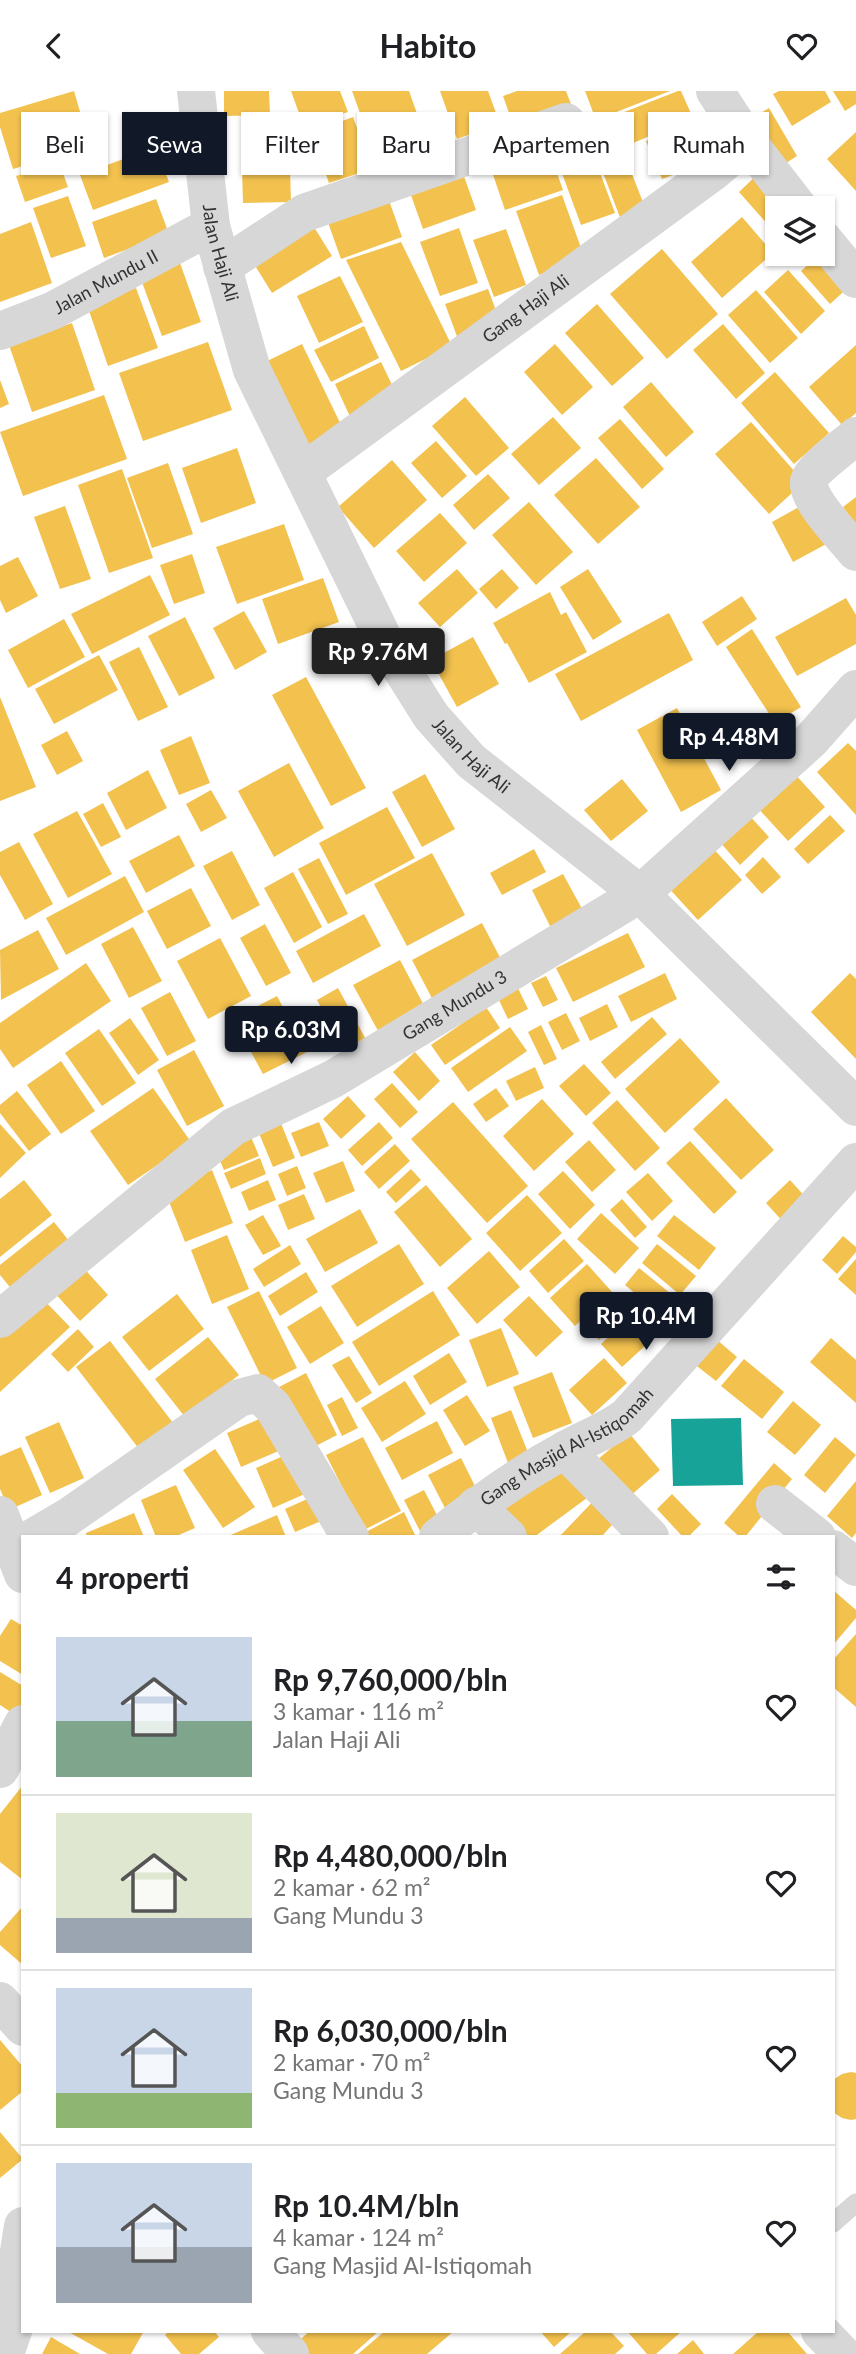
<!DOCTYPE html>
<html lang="id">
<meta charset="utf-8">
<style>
:root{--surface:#fff;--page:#f2f2f2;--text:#202124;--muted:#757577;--line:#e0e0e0;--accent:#111827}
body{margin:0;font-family:Lato,sans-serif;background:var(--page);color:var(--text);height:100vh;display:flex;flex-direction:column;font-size:26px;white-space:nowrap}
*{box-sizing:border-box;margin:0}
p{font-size:23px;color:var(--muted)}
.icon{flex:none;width:38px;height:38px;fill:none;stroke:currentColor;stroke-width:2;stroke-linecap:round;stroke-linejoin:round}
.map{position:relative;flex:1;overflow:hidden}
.panel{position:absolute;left:21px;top:1444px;width:814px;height:798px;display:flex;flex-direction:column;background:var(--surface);border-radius:0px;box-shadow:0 2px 5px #0004}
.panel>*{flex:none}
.guide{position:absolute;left:21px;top:21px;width:816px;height:63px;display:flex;gap:14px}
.tools{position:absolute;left:765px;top:105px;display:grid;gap:14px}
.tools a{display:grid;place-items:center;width:70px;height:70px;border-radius:0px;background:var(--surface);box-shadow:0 2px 5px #0004;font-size:35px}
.price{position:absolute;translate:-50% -60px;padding:0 16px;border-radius:7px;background:var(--accent);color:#fff;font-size:23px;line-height:46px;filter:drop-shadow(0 2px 4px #0008)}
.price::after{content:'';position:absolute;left:50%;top:42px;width:21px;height:16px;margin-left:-10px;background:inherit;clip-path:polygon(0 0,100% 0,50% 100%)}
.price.on{background:#222;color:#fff}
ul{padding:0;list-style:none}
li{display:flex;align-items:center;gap:21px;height:175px;padding:0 35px}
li+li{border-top:2px solid var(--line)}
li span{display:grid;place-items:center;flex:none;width:196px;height:140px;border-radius:0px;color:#555}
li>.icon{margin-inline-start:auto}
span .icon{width:84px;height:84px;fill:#fffc;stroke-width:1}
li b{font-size:30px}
h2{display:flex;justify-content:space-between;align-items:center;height:84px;padding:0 35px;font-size:30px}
.chip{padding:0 24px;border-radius:0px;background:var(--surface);box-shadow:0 2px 5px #0004;font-size:24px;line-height:63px}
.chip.on{background:var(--accent);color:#fff}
header{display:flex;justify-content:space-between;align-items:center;height:91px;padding:0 35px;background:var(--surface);font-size:32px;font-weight:700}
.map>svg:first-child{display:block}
.homes{fill:#f2c14e}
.public{fill:#17a398}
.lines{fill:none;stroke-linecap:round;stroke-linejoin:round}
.service{stroke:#d7d7d7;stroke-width:19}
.minor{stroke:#d7d7d7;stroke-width:38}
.labels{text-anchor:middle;stroke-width:7;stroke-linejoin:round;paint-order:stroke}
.street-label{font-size:18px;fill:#333;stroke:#fff}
</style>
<header><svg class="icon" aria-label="back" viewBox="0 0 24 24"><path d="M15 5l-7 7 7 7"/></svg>Habito<svg class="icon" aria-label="heart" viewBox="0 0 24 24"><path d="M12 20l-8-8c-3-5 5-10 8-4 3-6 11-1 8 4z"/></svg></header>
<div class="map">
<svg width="856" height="2263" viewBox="0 0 856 2263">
<rect width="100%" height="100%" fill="#fff"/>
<g class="homes">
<polygon points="74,0 90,55 13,78 0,36 0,22"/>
<polygon points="224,0 269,0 270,24 224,25"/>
<polygon points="291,0 340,0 348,21 304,36"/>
<polygon points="352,0 409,0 432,65 382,83"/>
<polygon points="440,0 488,0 500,33 457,48"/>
<polygon points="517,0 566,0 574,21 516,42 503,5"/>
<polygon points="585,0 670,0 596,29"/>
<polygon points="678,0 681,0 693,27 621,57 609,27"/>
<polygon points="779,0 825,0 831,11 792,35 773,3"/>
<polygon points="833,0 856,0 856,13 845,20"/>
<polygon points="769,17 797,65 775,79 746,31"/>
<polygon points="353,26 372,78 329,92 311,42"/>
<polygon points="706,27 721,66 662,88 646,50"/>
<polygon points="856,41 856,100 827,68"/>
<polygon points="289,42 291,111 243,112 241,43"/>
<polygon points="543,43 563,99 505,119 486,63"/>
<polygon points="590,55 615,122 581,134 556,66"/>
<polygon points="156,56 169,91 93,119 80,84"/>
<polygon points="625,65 646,119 621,129 600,74"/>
<polygon points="59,71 68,96 25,111 16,85"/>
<polygon points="460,74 476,119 423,138 407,93"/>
<polygon points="761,80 777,117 777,144 739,101"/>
<polygon points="386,101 402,146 341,168 325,123"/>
<polygon points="562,104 585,168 539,184 516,120"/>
<polygon points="68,105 86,155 51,167 33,117"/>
<polygon points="156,108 169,143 104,167 92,131"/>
<polygon points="742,126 773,162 722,207 691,171"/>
<polygon points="309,128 332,165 272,202 249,165"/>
<polygon points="31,131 52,192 0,211 0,143"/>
<polygon points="459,137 478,192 440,205 420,151"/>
<polygon points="506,138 526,194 494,206 473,149"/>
<polygon points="401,151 452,255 401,280 346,169"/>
<polygon points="662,158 718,223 667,268 610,203"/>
<polygon points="820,163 852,193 830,213 801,180"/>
<polygon points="180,172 201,231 162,245 140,186"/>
<polygon points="788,179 825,220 801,243 764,201"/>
<polygon points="340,185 363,231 319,252 297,205"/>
<polygon points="136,197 158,257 108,275 87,214"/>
<polygon points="488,198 501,233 458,248 445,213"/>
<polygon points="756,199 798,247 770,272 728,224"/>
<polygon points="597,213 644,267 612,295 565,242"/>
<polygon points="72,232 95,299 32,321 9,254"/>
<polygon points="723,233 765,282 736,308 693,259"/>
<polygon points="364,235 379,267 331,291 314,259"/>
<polygon points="208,251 232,319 143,350 119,282"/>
<polygon points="302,253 343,338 301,360 259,274"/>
<polygon points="555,253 593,296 562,324 524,281"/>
<polygon points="856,254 856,322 842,334 809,296"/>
<polygon points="381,271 397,304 352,330 335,293"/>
<polygon points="775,281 829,342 794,373 741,312"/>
<polygon points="0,289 9,313 0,317"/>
<polygon points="651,291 694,341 666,366 623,316"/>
<polygon points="104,304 127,368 23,405 0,341"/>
<polygon points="465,306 509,357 476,385 432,335"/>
<polygon points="553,326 581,357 539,394 511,363"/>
<polygon points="620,328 664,378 642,398 598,347"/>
<polygon points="751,331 804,391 769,423 715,363"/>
<polygon points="436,350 467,385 442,407 411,372"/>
<polygon points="237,357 256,412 201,432 182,377"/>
<polygon points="596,367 640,416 598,453 554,404"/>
<polygon points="392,369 427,409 374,457 338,416"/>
<polygon points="168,372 193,443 152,457 127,387"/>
<polygon points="122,378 153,467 109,482 78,394"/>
<polygon points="488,383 510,407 474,439 453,414"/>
<polygon points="856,406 856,434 843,416"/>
<polygon points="529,411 573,461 536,494 492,444"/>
<polygon points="808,411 830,451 793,471 772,431"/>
<polygon points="65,415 91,488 60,498 34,426"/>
<polygon points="440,422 467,452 424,491 396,460"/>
<polygon points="284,433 304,489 237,513 216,456"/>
<polygon points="192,463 205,502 174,513 160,474"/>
<polygon points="18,466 38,505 6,522 0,509 0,475"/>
<polygon points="457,478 478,502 440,536 418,512"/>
<polygon points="502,478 519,497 496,518 479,498"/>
<polygon points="588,478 622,531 593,549 560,496"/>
<polygon points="150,484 170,524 92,563 71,523"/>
<polygon points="323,487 339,531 278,553 262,508"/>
<polygon points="550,501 561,524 566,521 587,561 529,592 507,552 505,553 493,532"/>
<polygon points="742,505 757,528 717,555 702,531"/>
<polygon points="846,507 856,524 856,553 797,585 775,546"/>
<polygon points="244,520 267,561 235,579 213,537"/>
<polygon points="669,522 693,569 581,630 555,583"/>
<polygon points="185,526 215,587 179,605 148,545"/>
<polygon points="64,528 85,566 28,597 8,559"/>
<polygon points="752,538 801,616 775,632 726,556"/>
<polygon points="473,546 499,593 457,616 431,569"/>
<polygon points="139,556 168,616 138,630 109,571"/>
<polygon points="99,564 118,599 54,633 35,598"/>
<polygon points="306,586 366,697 331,715 272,604"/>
<polygon points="0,606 36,696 0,710"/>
<polygon points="677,617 721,699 681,721 637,639"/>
<polygon points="67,640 83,670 57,684 41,654"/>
<polygon points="191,645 210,692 179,704 160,659"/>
<polygon points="848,652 856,660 856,724 817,681"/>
<polygon points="289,672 324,737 274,766 238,700"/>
<polygon points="148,679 167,717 126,739 107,702"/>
<polygon points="793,681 825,716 788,750 756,715"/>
<polygon points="425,683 455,738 422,756 392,701"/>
<polygon points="622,688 648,720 611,750 584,719"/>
<polygon points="211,699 227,727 201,741 186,713"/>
<polygon points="103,712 121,746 101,756 83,723"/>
<polygon points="387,716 415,767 346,804 319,752"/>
<polygon points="77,720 112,783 68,807 33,743"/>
<polygon points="748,723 769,746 740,774 719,750"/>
<polygon points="830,724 845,740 808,773 794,758"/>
<polygon points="179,744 195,775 146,802 129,770"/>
<polygon points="19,751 53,813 25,829 0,784 0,761"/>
<polygon points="710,754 742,789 698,829 666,794"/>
<polygon points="534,758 546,781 502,804 490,782"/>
<polygon points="232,760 260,814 232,829 203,775"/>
<polygon points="432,762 465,824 407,855 374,793"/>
<polygon points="763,766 781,786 762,803 745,784"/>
<polygon points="319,767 348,823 328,833 298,778"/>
<polygon points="293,781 322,836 294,852 264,797"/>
<polygon points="563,783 586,825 554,843 532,799"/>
<polygon points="125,785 144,821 66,864 46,827"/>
<polygon points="191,797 211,835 167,858 147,820"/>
<polygon points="364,823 381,855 313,892 296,860"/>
<polygon points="482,832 505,876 435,913 412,869"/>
<polygon points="265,833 291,882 266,895 240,847"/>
<polygon points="133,836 162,890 129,907 101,853"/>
<polygon points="38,839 59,878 1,909 0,859"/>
<polygon points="628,842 645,876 573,911 556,877"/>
<polygon points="220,847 251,905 208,928 177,870"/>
<polygon points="400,869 428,922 382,947 353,894"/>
<polygon points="86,872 111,910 13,977 0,958 0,932"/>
<polygon points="665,882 677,908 631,931 618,905"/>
<polygon points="850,882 856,888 856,968 811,921"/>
<polygon points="546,885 558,909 543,916 531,892"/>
<polygon points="517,895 528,918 508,928 497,905"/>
<polygon points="338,897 369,954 348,966 317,909"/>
<polygon points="170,901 196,950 167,965 141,917"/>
<polygon points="277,905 307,961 263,983 233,928"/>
<polygon points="607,913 618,936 590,950 579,927"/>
<polygon points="486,916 500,937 445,974 431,954"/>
<polygon points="566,922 580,950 562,959 548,931"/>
<polygon points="652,926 667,943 615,988 601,971"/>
<polygon points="130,927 159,969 138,984 109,942"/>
<polygon points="541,934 557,968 544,974 528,941"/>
<polygon points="510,936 527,960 468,1001 451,977"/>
<polygon points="99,938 136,992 102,1015 65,962"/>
<polygon points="680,947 720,991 665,1042 625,998"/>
<polygon points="194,959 224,1015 187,1035 157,979"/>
<polygon points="415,961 440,990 419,1010 393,981"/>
<polygon points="61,970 95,1020 61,1043 27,994"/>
<polygon points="584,973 611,1002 586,1025 559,995"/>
<polygon points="535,976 544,997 516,1010 506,990"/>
<polygon points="392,992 418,1021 400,1037 374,1008"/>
<polygon points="153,997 191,1051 128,1094 90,1040"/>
<polygon points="496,997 509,1015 486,1031 473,1013"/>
<polygon points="17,1000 51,1043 29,1060 0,1022 0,1014"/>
<polygon points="348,1005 366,1025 341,1048 323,1028"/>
<polygon points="726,1007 774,1059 741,1089 693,1038"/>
<polygon points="542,1008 574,1043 534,1080 503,1045"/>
<polygon points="617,1009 660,1057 635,1080 592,1032"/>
<polygon points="453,1011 528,1095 487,1132 411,1048"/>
<polygon points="278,1025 295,1067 273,1076 256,1035"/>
<polygon points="319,1031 329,1055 301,1066 291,1042"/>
<polygon points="379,1031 393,1047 362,1075 348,1059"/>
<polygon points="0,1033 26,1062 0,1087"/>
<polygon points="249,1041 259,1065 224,1079 214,1056"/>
<polygon points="589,1049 616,1079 592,1101 565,1071"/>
<polygon points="690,1050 737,1101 714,1123 666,1072"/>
<polygon points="395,1053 410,1070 379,1098 364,1081"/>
<polygon points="260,1067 266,1083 231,1098 224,1082"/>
<polygon points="343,1070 355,1100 326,1112 313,1082"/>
<polygon points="297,1075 306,1097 287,1105 278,1083"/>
<polygon points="411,1078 421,1089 396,1112 386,1101"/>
<polygon points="212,1079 233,1132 185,1151 164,1098"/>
<polygon points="563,1080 595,1114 570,1138 538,1103"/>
<polygon points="648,1082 673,1110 652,1130 626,1101"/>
<polygon points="24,1089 52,1124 0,1166 0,1108"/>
<polygon points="268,1089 276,1109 249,1120 241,1101"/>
<polygon points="790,1089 810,1111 786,1134 766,1112"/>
<polygon points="426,1094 472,1148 440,1176 394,1121"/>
<polygon points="304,1103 315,1128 288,1139 278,1114"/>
<polygon points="527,1104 562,1142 520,1180 486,1142"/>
<polygon points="622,1108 647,1136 635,1147 610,1119"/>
<polygon points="360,1118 378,1152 325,1181 306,1148"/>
<polygon points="601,1122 639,1157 615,1183 577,1148"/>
<polygon points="263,1124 281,1155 263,1164 245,1134"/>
<polygon points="674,1124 716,1157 699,1179 657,1145"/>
<polygon points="54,1131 77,1160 19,1207 0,1184 0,1174"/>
<polygon points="227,1144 249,1198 212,1213 191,1159"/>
<polygon points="843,1145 856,1156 856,1161 837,1183 822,1169"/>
<polygon points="564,1148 584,1170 548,1202 529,1180"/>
<polygon points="399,1153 424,1193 357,1236 331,1195"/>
<polygon points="657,1153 696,1185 680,1204 642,1172"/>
<polygon points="290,1154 301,1173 264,1196 253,1178"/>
<polygon points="489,1160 520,1196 477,1233 447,1197"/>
<polygon points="856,1168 856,1204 838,1188"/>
<polygon points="80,1173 108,1204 80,1230 52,1199"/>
<polygon points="587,1173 612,1201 575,1235 550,1207"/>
<polygon points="639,1177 686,1215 672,1233 625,1194"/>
<polygon points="306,1181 318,1201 280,1225 268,1205"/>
<polygon points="259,1200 297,1277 265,1293 227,1216"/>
<polygon points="433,1200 460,1244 379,1295 352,1251"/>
<polygon points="177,1203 204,1238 149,1280 122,1246"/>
<polygon points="40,1205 70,1236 0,1301 0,1243"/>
<polygon points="529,1205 563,1241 536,1266 503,1229"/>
<polygon points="615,1206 629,1221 599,1249 585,1233"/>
<polygon points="321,1215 344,1252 310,1273 287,1236"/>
<polygon points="637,1220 658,1243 622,1276 601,1253"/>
<polygon points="501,1237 519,1283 487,1296 469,1249"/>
<polygon points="78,1238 94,1256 68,1281 51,1263"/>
<polygon points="709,1242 737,1266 716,1290 688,1268"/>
<polygon points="208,1246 239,1284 185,1326 155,1288"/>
<polygon points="831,1247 856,1269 856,1312 810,1271"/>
<polygon points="110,1250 177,1337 143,1363 76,1276"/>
<polygon points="449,1262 467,1291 430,1314 413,1285"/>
<polygon points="349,1265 372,1302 356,1312 332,1274"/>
<polygon points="604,1267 627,1292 592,1324 569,1299"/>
<polygon points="744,1268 784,1301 762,1328 721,1295"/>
<polygon points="552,1281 572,1332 533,1347 513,1296"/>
<polygon points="306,1282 337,1344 310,1358 279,1296"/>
<polygon points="405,1290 426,1323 382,1351 361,1317"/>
<polygon points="467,1304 490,1340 465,1355 443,1319"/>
<polygon points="342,1306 358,1337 342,1345 327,1314"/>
<polygon points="793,1310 821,1334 795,1364 767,1341"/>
<polygon points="511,1319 529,1364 508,1372 491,1327"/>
<polygon points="273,1322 288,1356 241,1376 227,1342"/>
<polygon points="437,1330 453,1362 402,1389 385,1357"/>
<polygon points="59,1331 84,1387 50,1402 25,1346"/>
<polygon points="629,1342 660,1379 622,1412 590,1375"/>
<polygon points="363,1346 401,1420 364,1439 326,1364"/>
<polygon points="835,1346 856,1364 825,1402 804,1384"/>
<polygon points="21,1356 42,1404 9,1419 0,1398 0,1365"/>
<polygon points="215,1358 255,1416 223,1437 183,1379"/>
<polygon points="290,1362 307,1402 273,1417 256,1377"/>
<polygon points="461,1367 479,1403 446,1419 428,1384"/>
<polygon points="565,1367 591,1404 534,1446 513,1446 494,1418"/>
<polygon points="774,1372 792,1388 745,1446 740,1446 724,1432"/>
<polygon points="856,1390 856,1442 852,1447 827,1425"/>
<polygon points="176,1394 195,1437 174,1446 156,1446 141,1409"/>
<polygon points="424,1399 441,1432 421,1442 404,1409"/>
<polygon points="601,1402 622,1423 601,1446 559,1446"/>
<polygon points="672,1403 701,1433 688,1446 683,1446 657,1418"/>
<polygon points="316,1404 326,1428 295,1441 285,1418"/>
<polygon points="404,1421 416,1446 363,1446 362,1443"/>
<polygon points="134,1422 144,1446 87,1446 86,1442"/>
<polygon points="277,1424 286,1446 226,1446"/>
<polygon points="833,1499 856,1519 856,1527 833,1554"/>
<polygon points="11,1528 23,1535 23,1584 0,1570 0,1545"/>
<polygon points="856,1543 856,1616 833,1596 833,1569"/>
<polygon points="0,1581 23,1595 23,1616 17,1625 0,1614"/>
<polygon points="23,1694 23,1789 0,1771 0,1723"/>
<polygon points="23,1815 23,1874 0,1854 0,1841"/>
<polygon points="0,1949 23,1976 23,2000 0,2019"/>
<polygon points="851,1981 856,1982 856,2028 851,2029 842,2027 833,2021 833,1989 842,1983"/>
<polygon points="0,2041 23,2068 0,2087"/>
<polygon points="67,2240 144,2240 131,2263 108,2263"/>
<polygon points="169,2240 214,2240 219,2246 199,2263 181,2263 165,2244"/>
<polygon points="310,2240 379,2240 353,2263 307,2263 297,2251"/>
<polygon points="385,2240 454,2240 427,2263 358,2263"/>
<polygon points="540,2240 572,2240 554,2256"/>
<polygon points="586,2240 610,2240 624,2255 615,2263 560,2263"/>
<polygon points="627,2240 682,2240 656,2263 647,2263"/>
<polygon points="759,2240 787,2240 807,2263 733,2263"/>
<polygon points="51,2246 80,2263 42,2263"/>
<polygon points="693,2249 704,2263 677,2263"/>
</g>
<polygon class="public" points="741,1327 743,1394 673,1395 671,1328"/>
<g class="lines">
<polyline class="service" points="833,2132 856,2112"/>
<g class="minor">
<path id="s1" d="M196,0l15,135 41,144 135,276 44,70 40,45 169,133 216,213"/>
<polyline points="715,0 748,51 799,117"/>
<polyline points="822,147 856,188"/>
<polyline points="222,176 304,122 566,31"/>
<path id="s2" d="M0,240l52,-20 159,-85"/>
<path d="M856,345c-10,9 -44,33 -47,45 -4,17 36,57 47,71"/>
<path id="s3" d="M303,381l410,-300 35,-30"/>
<path id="s4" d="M0,1228l233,-192 100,-48 307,-185 171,-154 45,-51"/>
<polyline points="565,1359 650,1446"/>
<polyline points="775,1413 817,1446"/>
<polyline points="476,1415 508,1446"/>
<polyline points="0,1424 23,1483"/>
<polyline points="34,1446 68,1426 239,1307 258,1302 273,1316 350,1446"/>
<path id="s5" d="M438,1446c40,-33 82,-63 127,-87 21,-12 43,-19 62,-34l229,-254"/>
<polyline points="833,1458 856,1476"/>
<polyline points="0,1678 23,1633"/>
<polyline points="0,1910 23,1936"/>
<polyline points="270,2240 290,2263"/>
<polyline points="820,2240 842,2263"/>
<polyline points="5,2263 17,2228 13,2198 23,2135"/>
</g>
</g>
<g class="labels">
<g class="street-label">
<text dy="6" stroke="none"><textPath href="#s1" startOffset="164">Jalan Haji Ali</textPath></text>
<text dy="6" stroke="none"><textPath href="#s2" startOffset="117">Jalan Mundu II</textPath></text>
<text dy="6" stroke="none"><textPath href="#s3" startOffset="276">Gang Haji Ali</textPath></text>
<text dy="6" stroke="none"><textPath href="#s1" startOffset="732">Jalan Haji Ali</textPath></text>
<text dy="6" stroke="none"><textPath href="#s4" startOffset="555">Gang Mundu 3</textPath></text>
<text dy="6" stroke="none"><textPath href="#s5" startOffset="158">Gang Masjid Al-Istiqomah</textPath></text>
</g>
</g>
</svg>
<div class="tools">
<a><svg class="icon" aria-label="layers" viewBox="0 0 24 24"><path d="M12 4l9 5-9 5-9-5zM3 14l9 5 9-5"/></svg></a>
</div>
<b class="price on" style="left:378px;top:597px">Rp 9.76M</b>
<b class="price" style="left:729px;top:682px">Rp 4.48M</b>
<b class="price" style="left:291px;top:975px">Rp 6.03M</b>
<b class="price" style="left:646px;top:1261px">Rp 10.4M</b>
<div class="guide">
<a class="chip">Beli</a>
<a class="chip on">Sewa</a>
<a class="chip">Filter</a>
<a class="chip">Baru</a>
<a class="chip">Apartemen</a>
<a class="chip">Rumah</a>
</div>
<section class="panel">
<h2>4 properti<svg class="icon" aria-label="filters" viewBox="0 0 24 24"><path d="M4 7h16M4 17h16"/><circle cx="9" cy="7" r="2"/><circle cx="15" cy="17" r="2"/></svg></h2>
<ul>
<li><span style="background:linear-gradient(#c9d6e8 60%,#7fa58c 0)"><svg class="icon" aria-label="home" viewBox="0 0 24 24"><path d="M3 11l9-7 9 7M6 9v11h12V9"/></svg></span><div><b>Rp 9,760,000/bln</b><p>3 kamar · 116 m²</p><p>Jalan Haji Ali</p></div><svg class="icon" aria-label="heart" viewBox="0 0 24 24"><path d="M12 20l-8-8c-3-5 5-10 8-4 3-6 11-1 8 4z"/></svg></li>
<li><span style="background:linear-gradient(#dfe7d0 75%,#9aa5b1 0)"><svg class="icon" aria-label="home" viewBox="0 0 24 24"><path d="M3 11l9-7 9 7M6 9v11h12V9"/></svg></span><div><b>Rp 4,480,000/bln</b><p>2 kamar · 62 m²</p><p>Gang Mundu 3</p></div><svg class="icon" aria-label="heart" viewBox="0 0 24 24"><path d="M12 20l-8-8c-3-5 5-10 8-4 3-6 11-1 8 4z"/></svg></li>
<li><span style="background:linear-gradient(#c9d6e8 75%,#8fb573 0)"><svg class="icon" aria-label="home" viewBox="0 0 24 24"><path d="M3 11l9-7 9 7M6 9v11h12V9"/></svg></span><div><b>Rp 6,030,000/bln</b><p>2 kamar · 70 m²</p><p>Gang Mundu 3</p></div><svg class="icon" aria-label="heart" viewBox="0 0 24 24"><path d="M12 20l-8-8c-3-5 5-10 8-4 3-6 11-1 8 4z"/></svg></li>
<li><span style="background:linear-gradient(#c9d6e8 60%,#9aa5b1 0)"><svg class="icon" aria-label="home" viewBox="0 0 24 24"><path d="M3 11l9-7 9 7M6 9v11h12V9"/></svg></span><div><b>Rp 10.4M/bln</b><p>4 kamar · 124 m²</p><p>Gang Masjid Al-Istiqomah</p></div><svg class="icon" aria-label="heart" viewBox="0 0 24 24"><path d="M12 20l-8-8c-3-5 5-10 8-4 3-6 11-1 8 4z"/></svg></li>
</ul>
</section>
</div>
